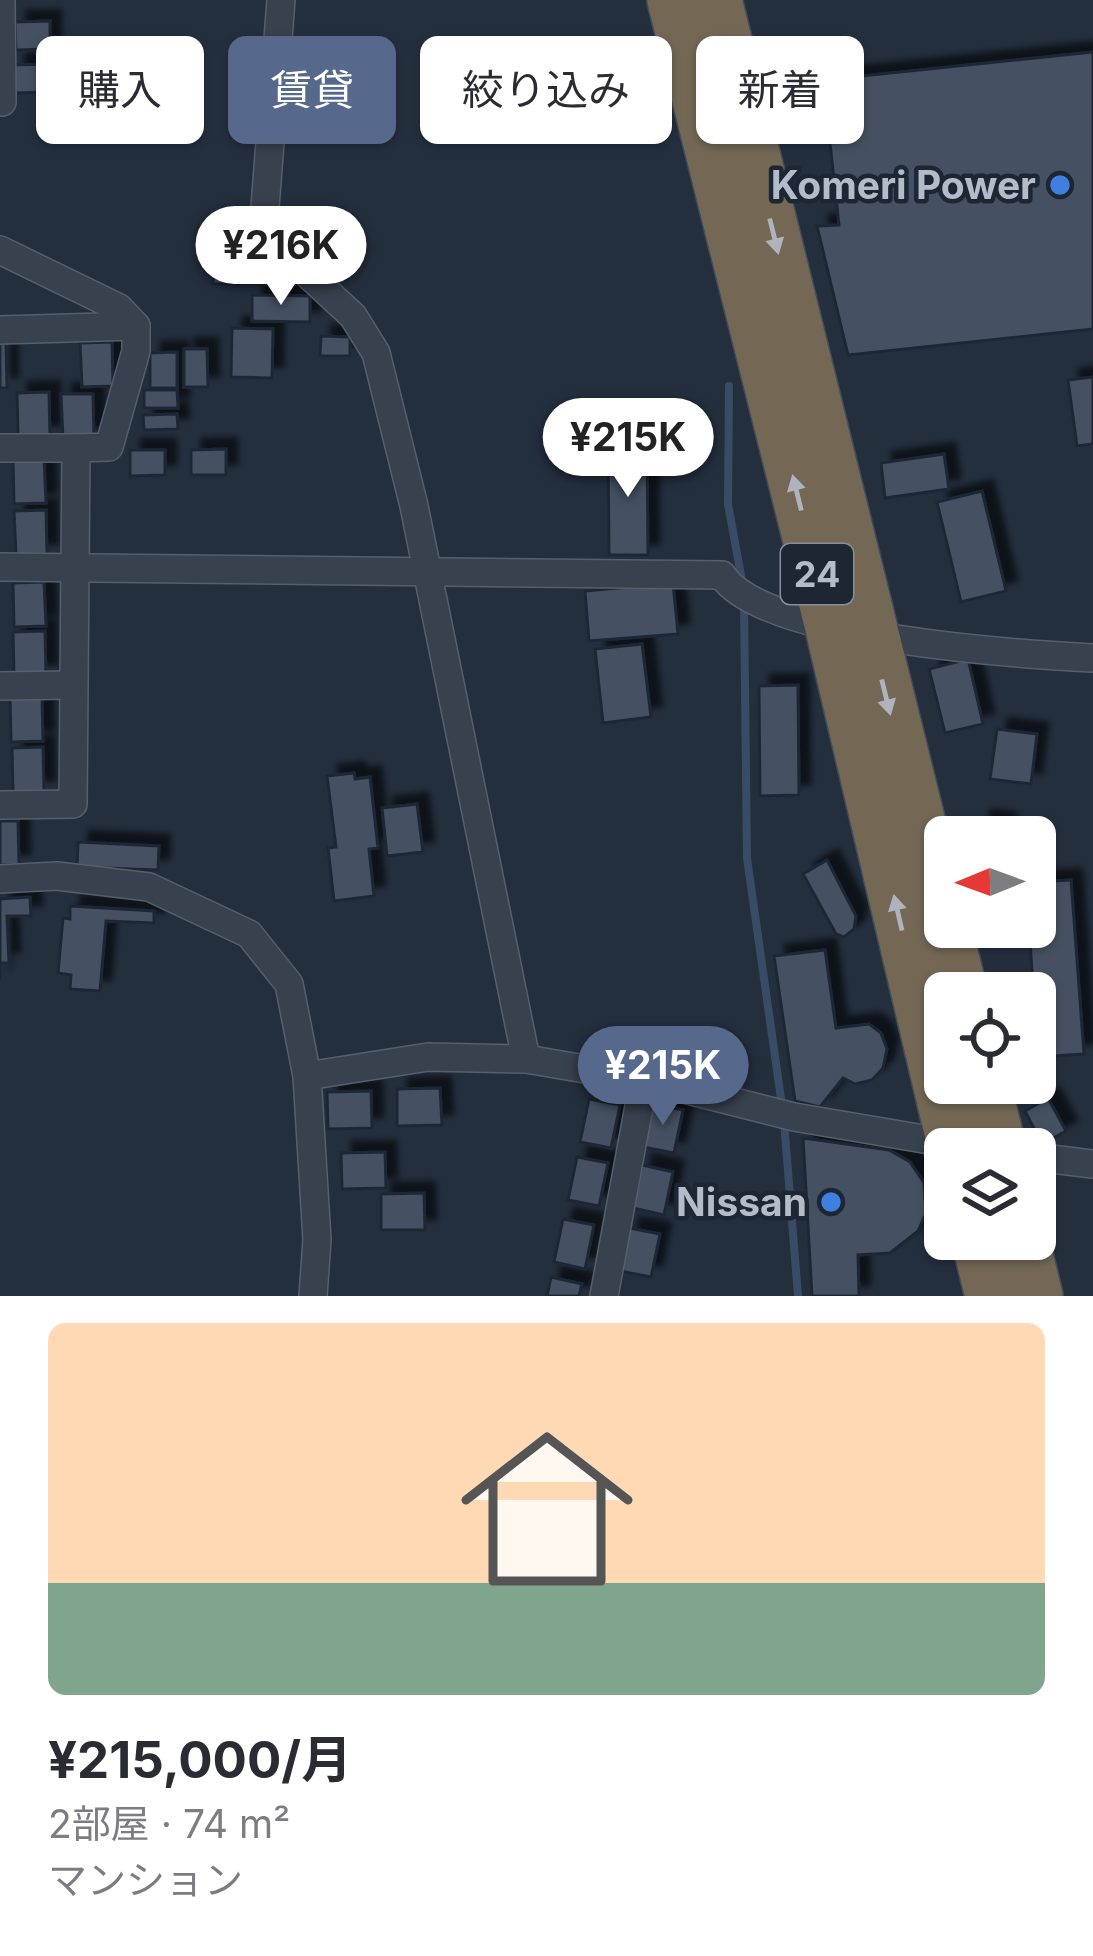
<!DOCTYPE html>
<html lang="ja">
<meta charset="utf-8">
<style>
:root{--surface:#fff;--page:#f2f2f3;--text:#2b2b33;--muted:#7c7c81;--line:#e1e1e2;--accent:#56698c}
body{margin:0;font-family:Inter,"Noto Sans JP",sans-serif;background:var(--page);color:var(--text);height:100vh;display:flex;flex-direction:column;font-size:45px;white-space:nowrap}
*{box-sizing:border-box;margin:0}
p{font-size:39px;color:var(--muted)}
.icon{flex:none;width:66px;height:66px;fill:none;stroke:currentColor;stroke-width:2;stroke-linecap:round;stroke-linejoin:round}
.map{position:relative;height:1296px;overflow:hidden}
.drawer{display:flex;flex-direction:column;background:var(--surface);flex:1}
.drawer>*{flex:none}
.top-card{position:absolute;left:36px;top:36px;width:1023px;height:108px;display:flex;gap:24px}
.needle{width:78px;rotate:269deg}
.controls{position:absolute;left:924px;top:816px;display:grid;gap:24px}
.controls a{display:grid;place-items:center;width:132px;height:132px;border-radius:18px;background:var(--surface);box-shadow:0 3px 9px #0004;font-size:60px}
.price{position:absolute;translate:-50% -102px;padding:0 27px;border-radius:42px;background:#fff;color:#222;font-size:39px;line-height:78px;filter:drop-shadow(0 3px 6px #0008)}
.price::after{content:'';position:absolute;left:50%;top:72px;width:36px;height:27px;margin-left:-18px;background:inherit;clip-path:polygon(0 0,100% 0,50% 100%)}
.price.on{background:var(--accent);color:#fff}
ul{padding:0;list-style:none}
li{display:grid;align-content:center;gap:24px;height:636px;padding:0 48px}
li+li{border-top:3px solid var(--line)}
li span{display:grid;place-items:center;height:372px;border-radius:18px;color:#555}
li>.icon{margin-inline-start:auto}
span .icon{width:216px;height:216px;fill:#fffc;stroke-width:1}
li b{font-size:51px}
.chip{padding:0 42px;border-radius:18px;background:var(--surface);box-shadow:0 3px 9px #0004;font-size:42px;line-height:108px}
.chip.on{background:var(--accent);color:#fff}
.map>svg:first-child{display:block}
.lines{fill:none;stroke-linecap:round;stroke-linejoin:round}
.stream{stroke:#394c67;stroke-width:8}
.building{fill:#455162;stroke:#1f2835;stroke-width:3;filter:url(#shadow)}
.street-casing{stroke:#565f6c;stroke-width:30}
.highway-casing{stroke:#434c59;stroke-width:54}
.street{stroke:#38414e;stroke-width:27}
.highway{stroke:#746855;stroke-width:51}
.oneway{fill:#aeb4bd}
.shop-dot{fill:#3f7fe0;stroke:#1d2633;stroke-width:4.5}
.labels{text-anchor:middle;stroke-width:9;stroke-linejoin:round;paint-order:stroke}
.shield{fill:#1d2633;stroke:#878f9c;stroke-width:3}
.shield-label{font-size:36px;font-weight:bold;fill:#b4bcc9}
.poi-label{font-size:39px;font-weight:bold;fill:#b4bcc9;stroke:#1d2633;text-anchor:end}
</style>
<div class="map">
<svg width="1093" height="1296" viewBox="0 0 1093 1296">
<defs>
<filter id="shadow"><feDropShadow dx="11" dy="-11" stdDeviation="3" flood-color="#0009"/></filter>
</defs>
<rect width="100%" height="100%" fill="#242f3e"/>
<g class="lines">
<g class="stream">
<polyline points="729,386 728,504 742,581"/>
<polyline points="744,602 747,858 782,1106"/>
<polyline points="784,1121 798,1296"/>
</g>
</g>
<g class="building">
<polygon points="50,21 50,49 16,50 15,22"/>
<polygon points="1093,52 1093,329 848,355 817,226 839,225 823,80"/>
<polygon points="49,64 49,92 15,93 14,65"/>
<polygon points="240,241 262,257 262,284 213,284 214,242"/>
<polygon points="252,295 310,296 310,322 252,321"/>
<polygon points="232,328 273,329 272,378 231,377"/>
<polygon points="321,336 350,337 350,356 320,356"/>
<polygon points="112,342 113,386 82,387 80,343"/>
<polygon points="6,343 7,388 0,388 0,344"/>
<polygon points="184,349 207,349 208,387 184,387"/>
<polygon points="177,352 177,388 150,388 150,353"/>
<polygon points="1093,377 1093,444 1077,446 1068,380"/>
<polygon points="144,390 177,390 178,408 144,408"/>
<polygon points="49,392 50,436 18,437 17,393"/>
<polygon points="61,394 93,394 94,438 63,439"/>
<polygon points="177,414 178,429 144,430 143,415"/>
<polygon points="608,445 647,445 648,555 609,555"/>
<polygon points="226,449 226,475 191,475 191,450"/>
<polygon points="130,450 165,450 165,475 130,476"/>
<polygon points="944,454 949,489 885,498 881,463"/>
<polygon points="44,459 46,503 14,504 13,460"/>
<polygon points="982,491 1006,591 961,602 937,502"/>
<polygon points="46,510 47,554 16,555 14,511"/>
<polygon points="44,582 46,626 14,627 13,583"/>
<polygon points="673,583 678,634 589,641 585,591"/>
<polygon points="45,631 46,675 14,676 13,632"/>
<polygon points="642,644 651,717 603,723 595,649"/>
<polygon points="968,659 983,724 945,733 929,669"/>
<polygon points="798,685 799,795 760,796 759,686"/>
<polygon points="42,697 43,741 11,742 10,698"/>
<polygon points="997,729 1037,734 1031,784 990,779"/>
<polygon points="43,747 44,791 13,792 12,748"/>
<polygon points="354,773 355,779 370,777 378,848 369,849 374,896 334,901 328,848 336,847 327,776"/>
<polygon points="417,804 423,852 387,856 382,808"/>
<polygon points="0,821 18,821 19,865 0,865"/>
<polygon points="980,821 1006,824 1004,837 979,837"/>
<polygon points="78,842 159,846 158,870 77,867"/>
<polygon points="827,860 856,916 854,929 844,937 836,934 803,874"/>
<polygon points="1071,880 1084,1054 1038,1057 1029,927 1035,927 1035,882"/>
<polygon points="30,897 31,916 7,916 9,963 0,963 0,980 0,899"/>
<polygon points="70,906 154,911 154,923 106,921 100,991 70,989 71,975 58,973 63,918 70,919"/>
<polygon points="825,950 836,1028 869,1024 881,1033 887,1049 883,1068 872,1080 855,1084 843,1078 820,1107 795,1101 774,956"/>
<polygon points="440,1088 442,1125 397,1126 397,1089"/>
<polygon points="371,1091 372,1128 328,1129 327,1092"/>
<polygon points="1048,1098 1066,1131 1042,1144 1025,1111"/>
<polygon points="589,1099 620,1105 611,1148 580,1142"/>
<polygon points="652,1104 683,1110 674,1153 643,1147"/>
<polygon points="803,1138 889,1150 910,1162 924,1183 926,1213 918,1231 890,1253 858,1255 859,1296 812,1296"/>
<polygon points="385,1152 386,1188 342,1189 341,1153"/>
<polygon points="577,1157 608,1163 599,1206 568,1200"/>
<polygon points="642,1165 673,1172 664,1215 633,1208"/>
<polygon points="424,1193 425,1230 381,1230 381,1194"/>
<polygon points="563,1219 594,1225 585,1269 554,1262"/>
<polygon points="629,1228 660,1234 651,1277 620,1271"/>
<polygon points="551,1277 582,1284 579,1296 547,1296"/>
</g>
<g class="lines">
<defs>
<g id="street">
<polyline points="1,0 2,102"/>
<polyline points="281,0 264,220 274,243 353,316 376,353 414,506 526,1059"/>
<polyline points="0,250 119,308 136,326 136,351 109,447 76,448 73,804 0,805"/>
<polyline points="0,330 136,326"/>
<polyline points="0,448 76,448"/>
<path d="M0,567l722,8c39,63 295,79 371,83"/>
<polyline points="0,686 71,685"/>
<polyline points="0,879 57,876 149,887 249,934 289,984 307,1076 317,1240 313,1296"/>
<polyline points="307,1076 428,1057 526,1059 644,1079 794,1117 959,1145"/>
<polyline points="1035,1157 1093,1164"/>
<polyline points="604,1296 644,1079"/>
</g>
<g id="highway">
<polyline points="673,0 830,624 954,1149"/>
<polyline points="716,0 962,993"/>
<polyline points="984,1083 1001,1149"/>
<polyline points="977,1239 991,1296"/>
<polyline points="1023,1239 1037,1296"/>
</g>
</defs>
<use href="#street" class="street-casing"/>
<use href="#highway" class="highway-casing"/>
<use href="#street" class="street"/>
<use href="#highway" class="highway"/>
</g>
<defs><path id="oneway-solid" d="M-6-.8H1V-3.2L6.5 0L1 3.2V.8H-6Z" transform="scale(3)"/></defs>
<g class="oneway">
<use href="#oneway-solid" transform="translate(774 236) rotate(76)"/>
<use href="#oneway-solid" transform="translate(797 493) rotate(-104)"/>
<use href="#oneway-solid" transform="translate(886 697) rotate(76)"/>
<use href="#oneway-solid" transform="translate(898 913) rotate(-103)"/>
</g>
<g class="shop-dot">
<circle cx="1060" cy="185" r="12"/>
<circle cx="831" cy="1202" r="12"/>
</g>
<g class="labels">
<rect class="shield" x="781" y="544" width="72" height="60" rx="9"/>
<g class="shield-label">
<text x="817" y="587">24</text>
</g>
<g class="poi-label">
<text x="1036" y="199">Komeri Power</text>
<text x="807" y="1216">Nissan</text>
</g>
</g>
</svg>
<div class="controls">
<a><svg class="needle" viewBox="-14 -14 28 28"><path d="M0-13l5 13h-10z" fill="#e53935"/><path d="M0 13l5-13h-10z" fill="#7c7c81"/></svg></a>
<a><svg class="icon" aria-label="locate" viewBox="0 0 24 24"><circle cx="12" cy="12" r="6"/><path d="M12 2v4M12 18v4M2 12h4M18 12h4"/></svg></a>
<a><svg class="icon" aria-label="layers" viewBox="0 0 24 24"><path d="M12 4l9 5-9 5-9-5zM3 14l9 5 9-5"/></svg></a>
</div>
<b class="price" style="left:281px;top:308px">¥216K</b>
<b class="price" style="left:628px;top:500px">¥215K</b>
<b class="price on" style="left:663px;top:1128px">¥215K</b>
<div class="top-card">
<a class="chip">購入</a>
<a class="chip on">賃貸</a>
<a class="chip">絞り込み</a>
<a class="chip">新着</a>
</div>
</div>
<section class="drawer">
<ul>
<li><span style="background:linear-gradient(#ffd9b3 70%,#7fa58c 0)"><svg class="icon" aria-label="home" viewBox="0 0 24 24"><path d="M3 11l9-7 9 7M6 9v11h12V9"/></svg></span><div><b>¥215,000/月</b><p>2部屋 · 74 m²</p><p>マンション</p></div></li>
</ul>
</section>
